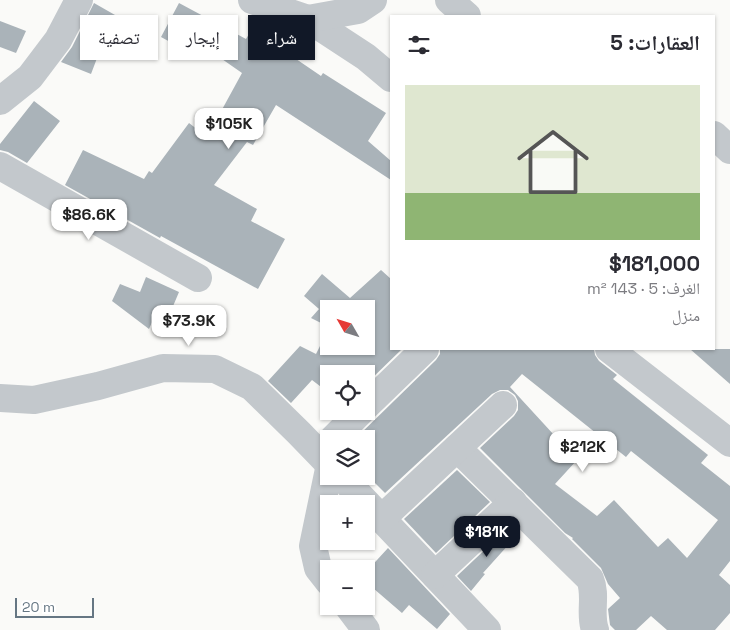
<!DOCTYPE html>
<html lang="ar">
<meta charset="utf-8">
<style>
:root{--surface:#fff;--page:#f7f7f7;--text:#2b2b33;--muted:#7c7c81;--accent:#111827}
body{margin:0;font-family:"Space Grotesk","Noto Naskh Arabic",sans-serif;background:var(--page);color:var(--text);direction:rtl;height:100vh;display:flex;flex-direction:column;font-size:19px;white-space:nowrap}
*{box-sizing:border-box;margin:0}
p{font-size:16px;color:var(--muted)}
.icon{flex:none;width:28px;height:28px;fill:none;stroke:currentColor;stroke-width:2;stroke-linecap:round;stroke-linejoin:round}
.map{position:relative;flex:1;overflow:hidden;direction:ltr}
.side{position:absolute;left:390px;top:15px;width:325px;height:335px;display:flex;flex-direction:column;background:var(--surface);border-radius:0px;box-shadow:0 1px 4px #0004;direction:rtl}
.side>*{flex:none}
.guide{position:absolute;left:15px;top:15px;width:300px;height:45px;direction:rtl;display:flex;gap:10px}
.needle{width:32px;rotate:309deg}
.tools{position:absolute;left:320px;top:300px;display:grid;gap:10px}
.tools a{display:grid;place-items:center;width:55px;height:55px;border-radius:0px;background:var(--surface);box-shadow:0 1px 4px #0004;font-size:25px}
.scale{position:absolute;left:15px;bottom:12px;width:79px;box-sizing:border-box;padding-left:5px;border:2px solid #657683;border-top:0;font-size:14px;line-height:18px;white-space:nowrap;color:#657683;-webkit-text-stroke:4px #fff;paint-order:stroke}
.price{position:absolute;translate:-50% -42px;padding:0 11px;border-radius:10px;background:#fff;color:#222;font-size:16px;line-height:32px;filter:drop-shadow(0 1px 2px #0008)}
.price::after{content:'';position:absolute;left:50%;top:30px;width:15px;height:11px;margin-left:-8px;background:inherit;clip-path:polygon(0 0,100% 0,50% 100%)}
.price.on{background:var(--accent);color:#fff}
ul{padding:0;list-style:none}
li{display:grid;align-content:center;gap:10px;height:265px;padding:0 15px}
li span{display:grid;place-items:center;height:155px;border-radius:0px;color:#555}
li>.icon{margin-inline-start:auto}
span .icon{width:90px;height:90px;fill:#fffc;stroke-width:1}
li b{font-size:21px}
h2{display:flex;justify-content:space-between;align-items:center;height:60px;padding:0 15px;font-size:21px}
.chip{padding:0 18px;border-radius:0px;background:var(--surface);box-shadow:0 1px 4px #0004;font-size:18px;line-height:45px}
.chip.on{background:var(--accent);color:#fff}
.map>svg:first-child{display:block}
.building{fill:#aab3b9;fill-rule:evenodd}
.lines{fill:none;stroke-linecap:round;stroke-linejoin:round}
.minor{stroke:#c3c8cc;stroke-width:28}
</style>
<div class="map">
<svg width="730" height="630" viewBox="0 0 730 630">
<rect width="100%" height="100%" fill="#fafaf8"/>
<g class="building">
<polygon points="94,3 122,19 106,47 102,45 91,74 61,62 72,47"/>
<polygon points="179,3 246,39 252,29 321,76 323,73 386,113 368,141 391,161 391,180 276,105 253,145 247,142 214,185 257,209 251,221 285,239 258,289 161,236 160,238 65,185 83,150 144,179 149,171 152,173 189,123 207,137 242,73 209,50 203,60 161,37"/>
<polygon points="0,21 26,31 16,53 0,47"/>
<polygon points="34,101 60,121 27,163 8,152 0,150 0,144"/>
<polygon points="381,270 391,279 391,349 399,349 401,350 366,384 366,374 329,374 329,393 312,380 291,403 268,381 300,346 316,354 329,328 329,346 366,346 366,309 329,309 329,327 311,318 319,309 304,296 322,274 350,298"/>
<polygon points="146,277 179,292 171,311 159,306 149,329 112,301 120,284 140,292"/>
<path d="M440,349h154l1,6 4,6 18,14 -4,4 95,76 -7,8 29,23v75l-11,14 11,10v28l-15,17h-48l-16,-14 -15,14h-21l-5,-5 -2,-16 12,-11 -12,-14 -7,-16 -29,-29 1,-1 -8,-5 -85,-85 34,-32 4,-6v-9l-3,-6 -7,-5h-8l-8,4 -107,99 -19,-19v-35h-11l81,-79 4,-6zM522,374l104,83 5,-6 87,69 -31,38 -19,-20 -10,9 -44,-47 -17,16 -42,-32 22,-24 -67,-73z"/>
<polygon points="690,349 730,349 730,384"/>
<polygon points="457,470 490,502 436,553 404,519"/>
<polygon points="512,524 520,532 483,573 485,574 471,591 457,576"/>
<polygon points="388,548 450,614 437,629 409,605 402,613 366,582 366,572"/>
</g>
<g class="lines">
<g class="minor">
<polyline points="252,0 308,19 366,57 391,78"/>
<polyline points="449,0 467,16"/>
<polyline points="308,19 358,10 373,0"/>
<polyline points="0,101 30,77 58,40 79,0"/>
<polyline points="714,135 730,150"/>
<polyline points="0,166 198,278"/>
<polyline points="609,349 730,443"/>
<polyline points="0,398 34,400 98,386 163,368 215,369 252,387 299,433 329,464"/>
<polyline points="366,406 425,349"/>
<polyline points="333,439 361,411"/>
<path d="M457,448l133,131c7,17 -1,34 5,51"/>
<polyline points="329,469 313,546 318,568 329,582"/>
<polyline points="341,476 487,630"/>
<polyline points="381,519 503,405"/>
<polyline points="435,575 513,502"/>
<polyline points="348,606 366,630"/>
</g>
</g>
</svg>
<div class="tools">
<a><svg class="needle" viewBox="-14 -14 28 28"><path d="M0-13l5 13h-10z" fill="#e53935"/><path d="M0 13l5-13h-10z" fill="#7c7c81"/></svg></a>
<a><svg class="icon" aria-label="locate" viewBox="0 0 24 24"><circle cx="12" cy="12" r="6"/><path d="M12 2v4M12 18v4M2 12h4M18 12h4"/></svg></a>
<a><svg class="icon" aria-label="layers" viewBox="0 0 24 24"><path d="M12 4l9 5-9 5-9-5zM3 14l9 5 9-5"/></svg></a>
<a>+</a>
<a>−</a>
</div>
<div class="scale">20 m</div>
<b class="price" style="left:229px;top:150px">$105K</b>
<b class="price" style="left:89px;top:241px">$86.6K</b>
<b class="price" style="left:189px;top:347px">$73.9K</b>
<b class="price" style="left:583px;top:473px">$212K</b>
<b class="price on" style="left:487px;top:558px">$181K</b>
<div class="guide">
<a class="chip on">شراء</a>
<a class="chip">إيجار</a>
<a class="chip">تصفية</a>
</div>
<section class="side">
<h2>العقارات: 5<svg class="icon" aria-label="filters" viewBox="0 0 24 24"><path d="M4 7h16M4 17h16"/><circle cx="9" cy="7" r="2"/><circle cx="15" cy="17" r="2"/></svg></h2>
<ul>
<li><span style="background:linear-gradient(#dfe7d0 70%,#8fb573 0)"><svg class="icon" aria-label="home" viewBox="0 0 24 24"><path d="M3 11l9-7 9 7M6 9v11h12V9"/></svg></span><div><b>$181,000</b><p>الغرف: 5 · 143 m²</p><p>منزل</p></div></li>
</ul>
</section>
</div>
